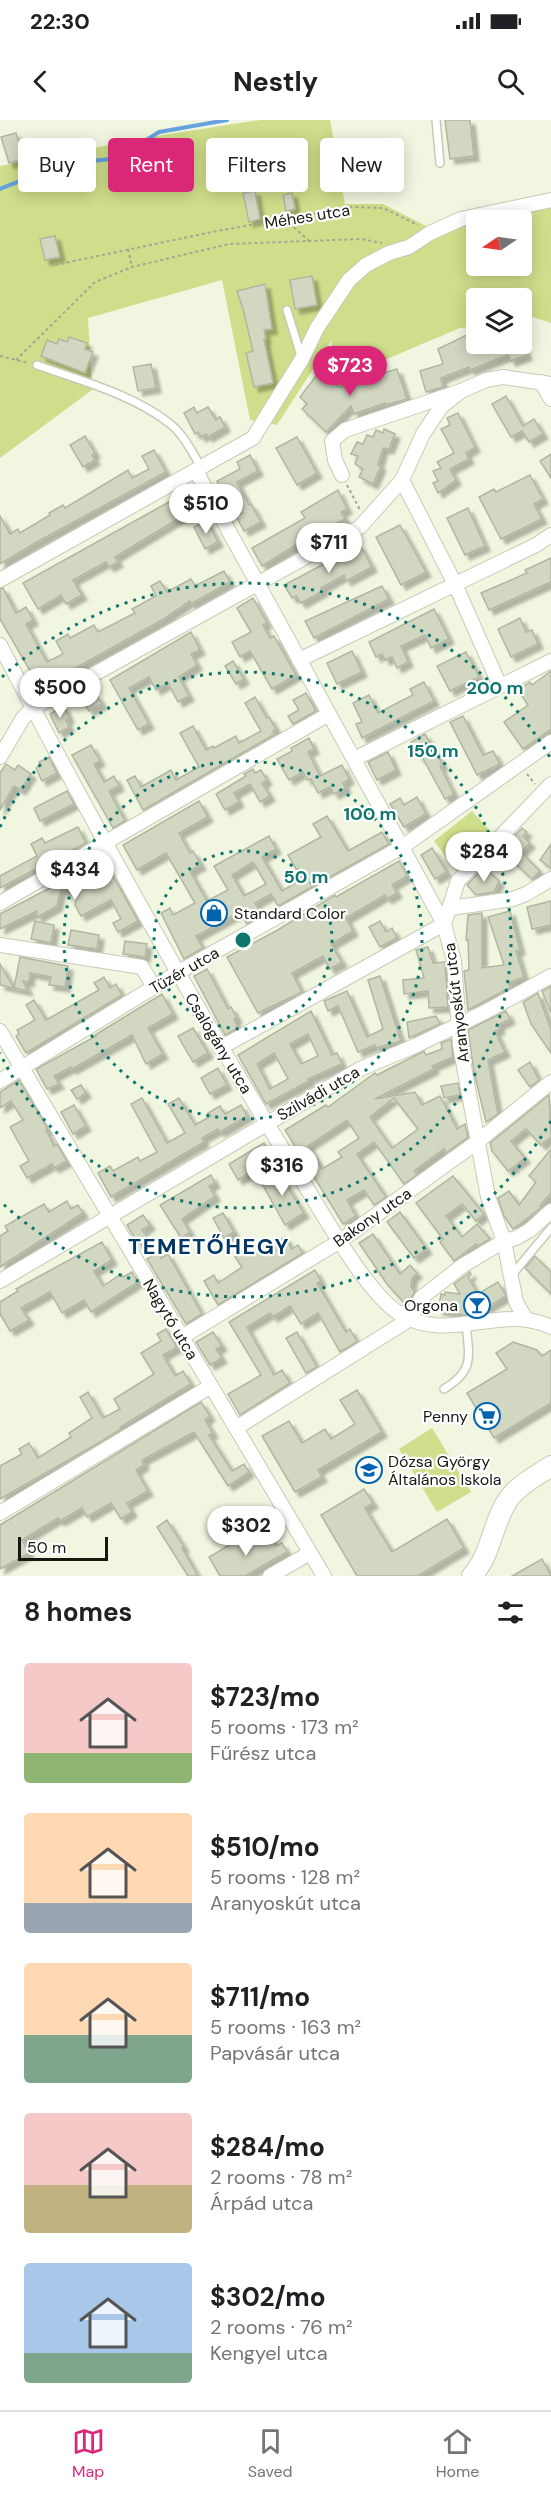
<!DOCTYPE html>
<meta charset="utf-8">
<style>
:root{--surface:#fff;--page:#f6f6f6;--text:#202124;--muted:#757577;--line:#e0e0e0;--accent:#db2777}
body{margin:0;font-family:"DM Sans",sans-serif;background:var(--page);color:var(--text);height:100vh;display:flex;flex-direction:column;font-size:22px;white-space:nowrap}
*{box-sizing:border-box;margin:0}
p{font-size:20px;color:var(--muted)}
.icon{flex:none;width:33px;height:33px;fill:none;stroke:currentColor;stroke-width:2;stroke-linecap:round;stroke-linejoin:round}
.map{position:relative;height:1456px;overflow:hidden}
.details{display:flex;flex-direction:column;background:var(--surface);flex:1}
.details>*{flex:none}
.banner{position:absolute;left:18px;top:18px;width:516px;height:54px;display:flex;gap:12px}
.needle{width:39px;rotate:257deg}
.buttons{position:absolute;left:466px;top:90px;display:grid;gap:12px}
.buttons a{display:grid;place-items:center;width:66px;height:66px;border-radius:6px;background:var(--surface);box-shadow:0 3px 15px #0003;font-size:30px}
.scale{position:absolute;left:18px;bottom:15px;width:90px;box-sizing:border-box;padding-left:6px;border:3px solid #161810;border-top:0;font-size:16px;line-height:21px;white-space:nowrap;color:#161810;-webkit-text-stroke:4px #fff;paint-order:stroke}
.price{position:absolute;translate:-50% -51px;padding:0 14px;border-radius:21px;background:#fff;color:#222;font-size:20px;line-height:39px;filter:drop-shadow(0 2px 3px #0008)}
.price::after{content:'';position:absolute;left:50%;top:36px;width:18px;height:14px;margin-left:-9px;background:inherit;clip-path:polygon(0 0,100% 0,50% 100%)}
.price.active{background:var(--accent);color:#fff}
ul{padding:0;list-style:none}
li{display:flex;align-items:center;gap:18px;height:150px;padding:0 24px}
li span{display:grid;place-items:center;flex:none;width:168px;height:120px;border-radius:6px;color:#555}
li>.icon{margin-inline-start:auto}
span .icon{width:72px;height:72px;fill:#fffc;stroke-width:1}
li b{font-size:26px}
h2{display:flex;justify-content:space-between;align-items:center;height:72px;padding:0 24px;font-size:26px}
.chip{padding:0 21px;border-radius:6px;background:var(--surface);box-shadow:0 3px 15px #0003;font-size:21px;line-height:54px}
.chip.active{background:var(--accent);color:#fff}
.status{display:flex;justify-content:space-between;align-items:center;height:42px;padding:0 30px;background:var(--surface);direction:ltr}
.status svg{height:16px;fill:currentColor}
header{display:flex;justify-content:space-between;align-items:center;height:78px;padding:0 24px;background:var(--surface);font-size:27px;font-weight:700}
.tab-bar{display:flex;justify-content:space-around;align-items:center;height:84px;border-top:2px solid var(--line);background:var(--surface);font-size:16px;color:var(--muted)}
.tab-bar a{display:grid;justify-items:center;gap:3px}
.tab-bar .active{color:var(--accent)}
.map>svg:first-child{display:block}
.green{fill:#cede8a;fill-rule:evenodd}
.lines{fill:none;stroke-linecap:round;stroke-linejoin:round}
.stream{stroke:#66a2e1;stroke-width:4}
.building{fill:#d2d7c2;stroke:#b1b6a1;stroke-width:1.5;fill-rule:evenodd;filter:url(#shadow)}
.lane-casing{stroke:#c6cbb6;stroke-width:10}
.street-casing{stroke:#c6cbb6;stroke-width:16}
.secondary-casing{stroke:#c6cbb6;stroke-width:22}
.path{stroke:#a2a695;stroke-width:2;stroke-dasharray:3 3;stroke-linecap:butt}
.lane{stroke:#fff;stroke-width:7}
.street{stroke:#fff;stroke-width:14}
.secondary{stroke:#fff;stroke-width:20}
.ring{fill:none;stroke:#0f766e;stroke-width:3;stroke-dasharray:3 6}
.labels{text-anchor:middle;stroke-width:4.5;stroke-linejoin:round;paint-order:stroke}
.street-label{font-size:16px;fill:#161810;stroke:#fff}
.poi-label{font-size:16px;fill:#161810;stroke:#fff;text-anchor:start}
.district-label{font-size:22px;font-weight:bold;letter-spacing:1.5px;fill:#003767;stroke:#fff}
.centre{fill:#0f766e;stroke:#fff;stroke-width:3}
.ring-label{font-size:18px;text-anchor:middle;font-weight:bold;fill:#0f766e;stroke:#fff;stroke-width:4.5;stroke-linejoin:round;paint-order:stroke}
</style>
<div class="status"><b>22:30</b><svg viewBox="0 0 49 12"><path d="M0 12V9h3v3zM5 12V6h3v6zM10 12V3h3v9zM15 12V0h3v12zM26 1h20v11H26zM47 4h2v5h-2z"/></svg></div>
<header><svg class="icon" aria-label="back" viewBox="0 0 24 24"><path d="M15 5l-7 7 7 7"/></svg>Nestly<svg class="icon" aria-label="search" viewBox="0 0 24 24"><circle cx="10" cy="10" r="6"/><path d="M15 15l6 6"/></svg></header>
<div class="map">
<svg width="551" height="1456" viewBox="0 0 551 1456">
<defs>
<filter id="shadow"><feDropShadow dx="5" dy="5" stdDeviation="1.5" flood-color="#0004"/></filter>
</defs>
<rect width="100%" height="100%" fill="#f1f6e0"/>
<g class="green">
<path d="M260,0h70l15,84h38l55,28 16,-8 97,-21v120l-19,-6 -10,2v-21h-45v28l-17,2 -118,50 -11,-37 -54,84 -27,-5 -28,-140 -134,38 4,72 -92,68v-292l150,-29zM477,100h45v46h-45z"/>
<polygon points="472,691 493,714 456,750 434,721"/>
<polygon points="432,1308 471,1372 437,1392 399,1329"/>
</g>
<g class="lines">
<polyline class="stream" points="0,69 63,44 111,39 123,35 159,12 227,0"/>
</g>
<g class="building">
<polygon points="445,0 470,0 474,36 450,39"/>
<polygon points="16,13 24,39 9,43 1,17"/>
<polygon points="255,71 260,99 249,102 243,73"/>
<polygon points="292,73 295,89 286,91 283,75"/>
<polygon points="55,116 60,137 45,140 40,119"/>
<polygon points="312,156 317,185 295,189 290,160"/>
<polygon points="265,164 272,209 264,210 266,219 264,219 273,263 254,267 246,233 253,231 243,189 237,171"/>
<polygon points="475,211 477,224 480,224 483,230 498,224 523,224 527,235 511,241 508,235 470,250 469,247 441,258 443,267 426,272 420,251 443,244 438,229"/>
<polygon points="69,217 87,223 85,229 93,232 85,253 41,236 47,220 57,224 59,219 67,222"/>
<polygon points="151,244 156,268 138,271 133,247"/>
<polygon points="397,249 407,279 385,285 385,283 354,294 351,286 326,312 302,289 307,284 300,277 319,252 339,267"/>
<polygon points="506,276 523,306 534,299 543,314 529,322 522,311 511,317 492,284"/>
<polygon points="194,287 197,293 208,287 216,300 220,297 225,307 208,317 206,314 201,317 198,312 195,314 184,293"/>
<polygon points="458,293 475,327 466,333 469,339 450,349 456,360 438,373 433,363 438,361 433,351 441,348 437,342 454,333 441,309 450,305 447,298"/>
<polygon points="384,309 395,314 389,329 383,328 378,345 381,346 373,364 359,357 363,349 355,344 358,336 351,334 357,322 363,324 367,315 373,317 376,310 383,313"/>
<polygon points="85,316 95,333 92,335 95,340 83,347 70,325"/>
<polygon points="297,317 317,353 297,365 276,328"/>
<polygon points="154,330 166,352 37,422 0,444 0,396 10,414 18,409 20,413 50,395 49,393 63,385 65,388 128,350 132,358 149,349 142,336"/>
<polygon points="551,334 551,358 540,341"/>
<polygon points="250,335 258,351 237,362 249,385 251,384 261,402 244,411 236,396 242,393 233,377 226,380 217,361 240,349 237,342"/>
<polygon points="530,355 543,379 534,384 542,399 501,419 479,377 494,369 496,372"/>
<polygon points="338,370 347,389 341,392 345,399 304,420 262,446 252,428 305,398 301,392"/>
<polygon points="176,378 186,394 115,437 118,442 109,447 106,442 73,460 82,475 66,484 61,475 38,489 23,463"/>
<polygon points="468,388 485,426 465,435 447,398"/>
<polygon points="207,401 218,422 205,429 194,407"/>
<polygon points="400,405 426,452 401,465 376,417"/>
<polygon points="360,425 372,447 346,461 344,455 321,468 323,471 301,483 296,476 292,478 284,465"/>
<polygon points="551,438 551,462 489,490 481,473 527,453 525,450"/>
<polygon points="224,451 230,462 191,484 190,481 162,500 40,568 0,499 0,469 3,468 16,493 26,487 33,500 26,504 47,542 63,534 56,521 68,514 70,518 94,505 98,512 135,493 132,489 156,476 151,466 160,461 167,472 191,459 195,466"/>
<polygon points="382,466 389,479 314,518 305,501"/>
<polygon points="253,478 267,503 263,505 270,518 274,516 296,555 272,569 250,531 240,537 232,522 251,512 237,488"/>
<polygon points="434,489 449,519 431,528 425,515 401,526 408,542 397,548 392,537 385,540 382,534 376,537 369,522"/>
<polygon points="520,498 526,512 532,510 538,524 511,537 498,509"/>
<polygon points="191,512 200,530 191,534 197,545 179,557 189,576 178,582 168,563 156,570 149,557 129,568 149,604 138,610 110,560"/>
<polygon points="352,531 362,552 337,564 327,543"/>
<polygon points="466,532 479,557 450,571 437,546"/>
<polygon points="233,541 244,559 236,564 225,546"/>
<polygon points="551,551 551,609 523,629 504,602 528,585 518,570 530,562 532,565"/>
<polygon points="424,562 434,581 362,618 356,604 362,602 353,583 369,575 378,593 413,575 410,569"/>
<polygon points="88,570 93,577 97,575 102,584 89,591 79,575"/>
<polygon points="306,573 316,591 293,604 288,596 299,590 293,580"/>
<polygon points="255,577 267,598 269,597 276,609 273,611 275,614 143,690 127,660 135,656 141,667 171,650 176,660 199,647 180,613 193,606 206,630 213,626 214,628 236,616 239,623 261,611 245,583"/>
<polygon points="64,586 69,598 66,600 69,607 59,613 50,594"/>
<polygon points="463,596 483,635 493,631 500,644 477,655 450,602"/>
<polygon points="425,614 443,645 440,646 454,674 445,679 422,637 420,638 411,622"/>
<polygon points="309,618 314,629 308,632 320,656 342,645 349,659 343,663 346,668 334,674 330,667 318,673 311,659 307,660 303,652 289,660 277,639 292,631 291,628"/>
<polygon points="91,625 100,641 94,644 104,662 114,656 119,666 109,671 125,701 113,708 72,635"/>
<polygon points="388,632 396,650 377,660 368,642"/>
<polygon points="49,637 57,653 42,661 36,648 41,645 39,642"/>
<polygon points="6,644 15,650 18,645 31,654 21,670 14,666 0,690 0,653"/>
<polygon points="253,649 255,653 261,650 267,660 262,663 270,676 260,682 250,664 234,673 239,682 225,690 216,674 246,656 244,654"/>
<polygon points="67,671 74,684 40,701 34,688"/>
<polygon points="417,677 426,694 404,707 390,684 400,678 404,685"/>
<path d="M199,681l9,16 -29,16 11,20 3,-2 8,14 -11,6 17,30 21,-11 -14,-24 55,-30 7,13 -14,8 20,34 20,-12 -14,-24 33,-18 -8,-13 14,-8 21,35 34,-19 7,12 -111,62 -7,-12 -16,9 7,12 -15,9 -7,-12 -44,24 7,12 -19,11 -23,-46 9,-5 3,7 22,-12 -29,-50 -29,17 -14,-25zM253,742l13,22 -22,12 -12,-21z"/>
<polygon points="78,707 86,723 0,768 0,756 37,736 31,724 42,718 45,723"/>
<polygon points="522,708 527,712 523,716 530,723 521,732 540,751 532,759 501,730"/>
<polygon points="551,724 551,748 540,740"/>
<polygon points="432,728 447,752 435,759 421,735"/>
<polygon points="399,741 407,756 392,765 397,773 387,779 385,775 346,798 353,811 331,824 342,842 330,849 323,836 292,853 302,872 258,893 227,837 276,811 335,775 336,777"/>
<polygon points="484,747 499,761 494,772 476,775 467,765"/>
<polygon points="82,748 93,767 113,756 138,801 118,812 113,803 121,799 111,780 81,796 75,785 77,771 61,769 57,786 36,798 37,791 0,809 0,794 52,767"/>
<polygon points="551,781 551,805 532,809 527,787"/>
<polygon points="510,791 520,830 516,831 524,857 508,863 511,867 468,890 464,851 469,850 468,820 466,820 468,795 482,793 482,848 504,845 488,797"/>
<polygon points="35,801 54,805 51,823 31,819"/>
<polygon points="380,801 386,812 392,808 397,818 380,827 369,807"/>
<polygon points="71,810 99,815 97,829 68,825"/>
<polygon points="125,821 147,824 145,837 123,834"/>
<polygon points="428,827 433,843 445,842 448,887 429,888 428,871 404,874 403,860 424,858 416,830"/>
<polygon points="20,837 68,846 65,867 49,865 51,857 30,853 29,862 23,861 28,871 0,865 0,844 14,868"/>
<polygon points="207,849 228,889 231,887 237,898 234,899 238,908 225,915 194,856"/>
<polygon points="380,856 401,921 376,928 375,925 358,932 338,886 328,891 324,881 347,871 367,917 383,909 368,860"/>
<polygon points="104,857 110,868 116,864 122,875 26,933 16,916 19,914 17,910 35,900 26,885 34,880 46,900 99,870 94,863"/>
<polygon points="551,866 551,893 542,871"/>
<polygon points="538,873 551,910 551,933 531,904 523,882"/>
<polygon points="162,874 173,894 148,908 163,934 146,944 132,915 72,949 71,947 54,956 59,964 47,969 36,949 96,916 95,915"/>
<path d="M311,891l21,44 5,-2 5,11 -34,15 1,2 -43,23 -28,-49zM308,914l10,22 -17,8 -11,-20zM274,933l14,26 -18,10 -13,-25z"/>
<polygon points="506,891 510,899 498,905 500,909 495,911 505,932 488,940 498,994 486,1002 474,952 468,910"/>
<polygon points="436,896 440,904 409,918 407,902"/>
<polygon points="193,908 208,933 193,942 178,916"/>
<path d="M451,919l2,18 -21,9 2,3 -59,30 40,-7 7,13 18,-9 17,33 8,-5 3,13 -22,16 -2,-4 -30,22 3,4 -13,9 -30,-42 -17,12 29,43 -12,8 -10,-15 -17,10 9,16 -13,8 -58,-94 41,-25 2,2 47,-34 2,2 47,-24 2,4 16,-6 -1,-6zM394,978l24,31 -26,19 -22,-31zM347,1000l12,18 -21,14 4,5 -20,12 -14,-23z"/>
<polygon points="530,942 539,960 530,967 518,950"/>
<polygon points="218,948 227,965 210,974 201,958"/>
<polygon points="19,960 48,1009 46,1010 54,1026 57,1024 67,1041 54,1048 52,1044 27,1058 20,1046 29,1041 10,1007 23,1000 11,981 0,988 0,972"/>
<polygon points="458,963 460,975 444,978 441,966"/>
<polygon points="81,965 86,973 77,979 71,970"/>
<polygon points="549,975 551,1017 541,1025 526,1009 511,1021 525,1038 508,1051 492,1031 490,1023"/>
<polygon points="142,978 167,1023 185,1013 168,984 179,978 195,1005 211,996 208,993 220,986 225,994 241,985 247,996 220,1012 218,1009 202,1018 204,1022 111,1077 98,1053 110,1046 113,1051 138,1037 140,1041 157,1032 131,984"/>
<polygon points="74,985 86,1006 73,1014 61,992"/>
<polygon points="264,1023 278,1045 270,1050 262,1037 246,1047 249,1053 238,1060 229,1044"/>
<polygon points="551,1029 551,1073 540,1086 542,1087 513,1109 504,1096 498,1078 509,1071 519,1085 536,1062 529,1056"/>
<polygon points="277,1050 304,1093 285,1105 260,1060"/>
<polygon points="211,1055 215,1063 209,1066 215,1076 182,1099 190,1112 181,1118 160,1085"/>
<polygon points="453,1056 484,1094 476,1101 462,1084 446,1096 462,1117 477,1104 490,1119 478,1126 476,1124 454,1141 440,1122 443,1119 416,1083"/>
<polygon points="67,1081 71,1089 78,1085 83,1093 0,1147 0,1116 8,1111 5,1106 44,1084 49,1092"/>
<polygon points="400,1092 427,1129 414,1138 387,1102"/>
<polygon points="223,1093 234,1112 224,1118 213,1098"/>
<polygon points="143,1095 150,1105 142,1110 148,1118 138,1124 127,1105"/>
<polygon points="373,1114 400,1154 410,1145 417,1153 412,1158 411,1167 415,1172 406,1185 387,1164 359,1123"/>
<polygon points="285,1117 292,1129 298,1125 303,1133 218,1185 204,1161 214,1155 218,1163 242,1147 235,1137 263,1121 268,1128"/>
<polygon points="102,1122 112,1140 94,1151 103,1166 121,1154 123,1157 132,1152 138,1162 91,1192 84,1180 62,1193 50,1172 21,1188 29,1200 10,1211 0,1194 0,1182 18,1171 16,1169"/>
<polygon points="158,1132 161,1138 168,1134 202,1194 186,1204 147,1139"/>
<polygon points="535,1136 551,1152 551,1174 525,1148"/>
<polygon points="315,1150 321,1161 317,1163 346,1212 350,1209 357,1222 340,1232 318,1193 301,1204 290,1186 273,1197 270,1193 247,1207 274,1255 282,1250 290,1263 240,1295 228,1274 261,1255 229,1202"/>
<polygon points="470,1152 471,1155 468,1157 478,1174 498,1162 506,1176 478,1193 465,1195 438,1190 441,1174 445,1175 445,1172 460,1174 454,1164"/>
<polygon points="166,1209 177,1227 163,1235 175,1256 183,1251 191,1264 120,1307 121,1309 102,1321 0,1379 0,1346 22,1334 19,1329 29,1323 38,1338 71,1317 69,1313 92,1298 80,1277 88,1272 103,1298 120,1289 114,1279 154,1254 141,1233 161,1221 157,1214"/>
<polygon points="213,1212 222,1226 216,1229 222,1238 210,1245 196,1222"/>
<polygon points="297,1212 317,1247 306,1253 286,1218"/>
<polygon points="513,1222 537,1230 542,1236 551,1230 551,1283 494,1318 467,1273 507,1249 496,1233"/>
<polygon points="357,1270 382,1312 318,1350 322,1357 295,1372 262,1316 289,1301 302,1323 325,1309 331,1319 355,1304 340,1280"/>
<polygon points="201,1282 210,1296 205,1300 213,1313 209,1315 232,1351 244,1344 249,1352 228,1366 194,1312 142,1340 144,1345 136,1350 148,1371 127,1383 132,1392 121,1399 111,1383 87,1397 82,1388 60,1401 58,1398 22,1420 29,1433 0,1449 0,1405"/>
<polygon points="364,1369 373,1383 365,1388 392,1432 447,1399 464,1428 418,1456 357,1456 321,1395"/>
<polygon points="167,1400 184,1427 182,1428 198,1456 188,1456 157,1407"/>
<polygon points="269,1414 276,1426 282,1423 287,1432 245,1456 220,1456 209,1437 241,1418 247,1427"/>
<polygon points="542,1439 551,1456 512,1456"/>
</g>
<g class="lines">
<defs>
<g id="lane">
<polyline points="436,0 440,43"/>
<polyline points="287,190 301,236"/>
<path d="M37,245c42,15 97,30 132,58 15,11 23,30 33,45"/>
<polyline points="512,1155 551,1108"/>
<path d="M444,1269c31,-19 25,-32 22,-65"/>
</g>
<g id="street">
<polyline points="541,262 551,279"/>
<polyline points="196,351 444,804 454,841 460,925 488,1077 504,1121 516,1182 525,1198"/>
<polyline points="342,355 335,340 332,321 345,310 461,271 486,260 503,257 551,264"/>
<polyline points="402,360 455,464 500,566"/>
<polyline points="0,460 253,318 302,239 317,208 349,160 366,145 389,133 409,127 430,113 461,99 551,80"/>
<path d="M0,525c93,179 191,357 298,529 23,36 67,118 102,140 48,30 101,-11 151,13"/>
<polyline points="299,540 536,425 551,415"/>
<polyline points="0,637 23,598 33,588 360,407 402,360 423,314 441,287 461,271"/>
<polyline points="354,639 551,541"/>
<polyline points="0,783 329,594"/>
<polyline points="451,788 513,779 526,774 551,759"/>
<polyline points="0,825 142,847 154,867"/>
<polyline points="0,911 324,1456"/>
<polyline points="220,928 444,804 458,761 551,664"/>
<polyline points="0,961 177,853 402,727 551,622"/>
<polyline points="0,1161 360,949 417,925 485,892 551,856"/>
<polyline points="182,1217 340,1121 477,1022 551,962"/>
<polyline points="236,1308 410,1199 421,1178 462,1146 504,1121 516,1118 530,1110 551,1091"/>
<polyline points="0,1393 211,1266"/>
<polyline points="270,1456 310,1433"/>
</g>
<path id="secondary" d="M472,1456c21,-24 20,-55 38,-79 10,-13 28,-22 41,-31"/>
</defs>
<use href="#lane" class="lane-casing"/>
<use href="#street" class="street-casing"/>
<use href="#secondary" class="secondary-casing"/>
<g class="path">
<polyline points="285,99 309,121"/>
<polyline points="128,129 132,147"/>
<polyline points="55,145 217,111 352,87 383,88 418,105"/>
<polyline points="0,236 29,243"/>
<polyline points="16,240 95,162 132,147 229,124 361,119 382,123"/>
<polyline points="347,365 360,390"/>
<polyline points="527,654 535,664"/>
</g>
<use href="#lane" class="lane"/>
<use href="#street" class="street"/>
<use href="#secondary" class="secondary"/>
</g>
<g class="ring">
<circle cx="243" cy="820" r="89"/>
<circle cx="243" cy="820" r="179"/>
<path d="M0 707A268 268 0 1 1 0 933"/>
<path d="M551 1001A357 357 0 0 1 2 1083M2 557A357 357 0 0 1 551 639"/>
</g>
<defs>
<symbol id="shop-ring" viewBox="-11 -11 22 22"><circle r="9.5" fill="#fff" stroke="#0164b1" stroke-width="1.5"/><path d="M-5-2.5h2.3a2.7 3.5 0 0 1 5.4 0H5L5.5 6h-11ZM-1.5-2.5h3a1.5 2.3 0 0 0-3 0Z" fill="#0164b1"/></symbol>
<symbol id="bar-ring" viewBox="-11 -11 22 22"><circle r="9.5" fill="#fff" stroke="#0164b1" stroke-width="1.5"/><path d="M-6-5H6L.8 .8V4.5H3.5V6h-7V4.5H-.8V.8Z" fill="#0164b1"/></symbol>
<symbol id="supermarket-ring" viewBox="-11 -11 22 22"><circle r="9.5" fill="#fff" stroke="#0164b1" stroke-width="1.5"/><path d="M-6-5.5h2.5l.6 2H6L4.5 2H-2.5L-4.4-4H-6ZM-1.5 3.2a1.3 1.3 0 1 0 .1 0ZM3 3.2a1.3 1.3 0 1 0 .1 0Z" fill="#0164b1"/></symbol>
<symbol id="school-ring" viewBox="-11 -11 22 22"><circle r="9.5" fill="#fff" stroke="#0164b1" stroke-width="1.5"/><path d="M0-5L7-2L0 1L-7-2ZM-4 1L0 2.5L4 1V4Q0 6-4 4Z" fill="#0164b1"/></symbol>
</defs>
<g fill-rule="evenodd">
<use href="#shop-ring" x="199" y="778" width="30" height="30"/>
<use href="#bar-ring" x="462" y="1170" width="30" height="30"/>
<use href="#supermarket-ring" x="472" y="1281" width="30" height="30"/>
<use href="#school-ring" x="354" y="1335" width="30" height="30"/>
</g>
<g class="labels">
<g class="street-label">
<text transform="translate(307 96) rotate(-9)" y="6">Méhes utca</text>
<text transform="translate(184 850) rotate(-30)" y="6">Tüzér utca</text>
<text transform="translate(456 883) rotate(-97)" y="6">Aranyoskút utca</text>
<text transform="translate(219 923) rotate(59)" y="6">Csalogány utca</text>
<text transform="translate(318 973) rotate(-30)" y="6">Szilvádi utca</text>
<text transform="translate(372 1097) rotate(-35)" y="6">Bakony utca</text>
<text transform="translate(171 1199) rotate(59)" y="6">Nagytó utca</text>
</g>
<g class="poi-label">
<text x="234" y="799">Standard Color</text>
<text x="458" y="1191" text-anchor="end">Orgona</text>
<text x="468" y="1302" text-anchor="end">Penny</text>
<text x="388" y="1347">Dózsa György<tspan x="388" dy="18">Általános Iskola</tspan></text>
</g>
<g class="district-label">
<text x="209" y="1134">TEMETŐHEGY</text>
</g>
</g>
<circle cx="243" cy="820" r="9" class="centre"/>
<g class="ring-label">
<text x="495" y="574">200 m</text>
<text x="433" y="637">150 m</text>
<text x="370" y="700">100 m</text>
<text x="306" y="763">50 m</text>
</g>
</svg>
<div class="buttons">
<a><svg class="needle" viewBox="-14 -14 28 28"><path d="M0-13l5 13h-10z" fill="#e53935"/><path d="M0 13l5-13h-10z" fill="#757577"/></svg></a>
<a><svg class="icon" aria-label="layers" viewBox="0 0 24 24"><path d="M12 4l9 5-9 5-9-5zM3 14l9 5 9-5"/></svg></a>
</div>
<div class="scale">50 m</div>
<b class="price active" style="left:350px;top:277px">$723</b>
<b class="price" style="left:206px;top:415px">$510</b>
<b class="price" style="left:329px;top:454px">$711</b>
<b class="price" style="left:60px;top:599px">$500</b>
<b class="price" style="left:484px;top:763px">$284</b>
<b class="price" style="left:75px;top:781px">$434</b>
<b class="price" style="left:282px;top:1077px">$316</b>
<b class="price" style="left:246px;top:1437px">$302</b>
<div class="banner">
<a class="chip">Buy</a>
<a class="chip active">Rent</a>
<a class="chip">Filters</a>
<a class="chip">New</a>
</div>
</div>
<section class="details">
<h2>8 homes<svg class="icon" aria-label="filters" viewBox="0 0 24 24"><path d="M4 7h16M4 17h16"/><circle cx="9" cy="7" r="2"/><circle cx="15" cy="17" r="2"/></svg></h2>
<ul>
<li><span style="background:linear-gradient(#f6c9c9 75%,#8fb573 0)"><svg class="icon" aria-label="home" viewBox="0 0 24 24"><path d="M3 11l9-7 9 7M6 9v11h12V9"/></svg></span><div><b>$723/mo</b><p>5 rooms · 173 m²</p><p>Fűrész utca</p></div></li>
<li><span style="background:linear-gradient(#ffd9b3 75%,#9aa5b1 0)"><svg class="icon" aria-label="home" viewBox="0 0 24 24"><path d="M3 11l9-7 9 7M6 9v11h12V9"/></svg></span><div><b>$510/mo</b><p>5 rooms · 128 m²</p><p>Aranyoskút utca</p></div></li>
<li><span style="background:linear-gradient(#ffd9b3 60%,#7fa58c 0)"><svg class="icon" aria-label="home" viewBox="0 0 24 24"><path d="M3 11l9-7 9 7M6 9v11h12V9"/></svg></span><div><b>$711/mo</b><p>5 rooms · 163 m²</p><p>Papvásár utca</p></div></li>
<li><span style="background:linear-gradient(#f6c9c9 60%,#c2b280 0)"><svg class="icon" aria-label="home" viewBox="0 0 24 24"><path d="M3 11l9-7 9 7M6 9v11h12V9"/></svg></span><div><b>$284/mo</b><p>2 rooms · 78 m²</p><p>Árpád utca</p></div></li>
<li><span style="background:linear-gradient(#a9c7e8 75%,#7fa58c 0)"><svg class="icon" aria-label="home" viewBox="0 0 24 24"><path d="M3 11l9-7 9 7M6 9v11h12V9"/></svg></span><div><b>$302/mo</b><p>2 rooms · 76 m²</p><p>Kengyel utca</p></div></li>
</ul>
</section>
<nav class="tab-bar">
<a class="active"><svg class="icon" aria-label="map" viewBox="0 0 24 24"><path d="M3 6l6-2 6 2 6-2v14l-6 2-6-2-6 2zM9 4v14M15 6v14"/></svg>Map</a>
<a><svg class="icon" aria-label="saved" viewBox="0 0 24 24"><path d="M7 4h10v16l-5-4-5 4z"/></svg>Saved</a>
<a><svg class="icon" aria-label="home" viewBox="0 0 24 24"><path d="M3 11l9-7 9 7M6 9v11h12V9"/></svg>Home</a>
</nav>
